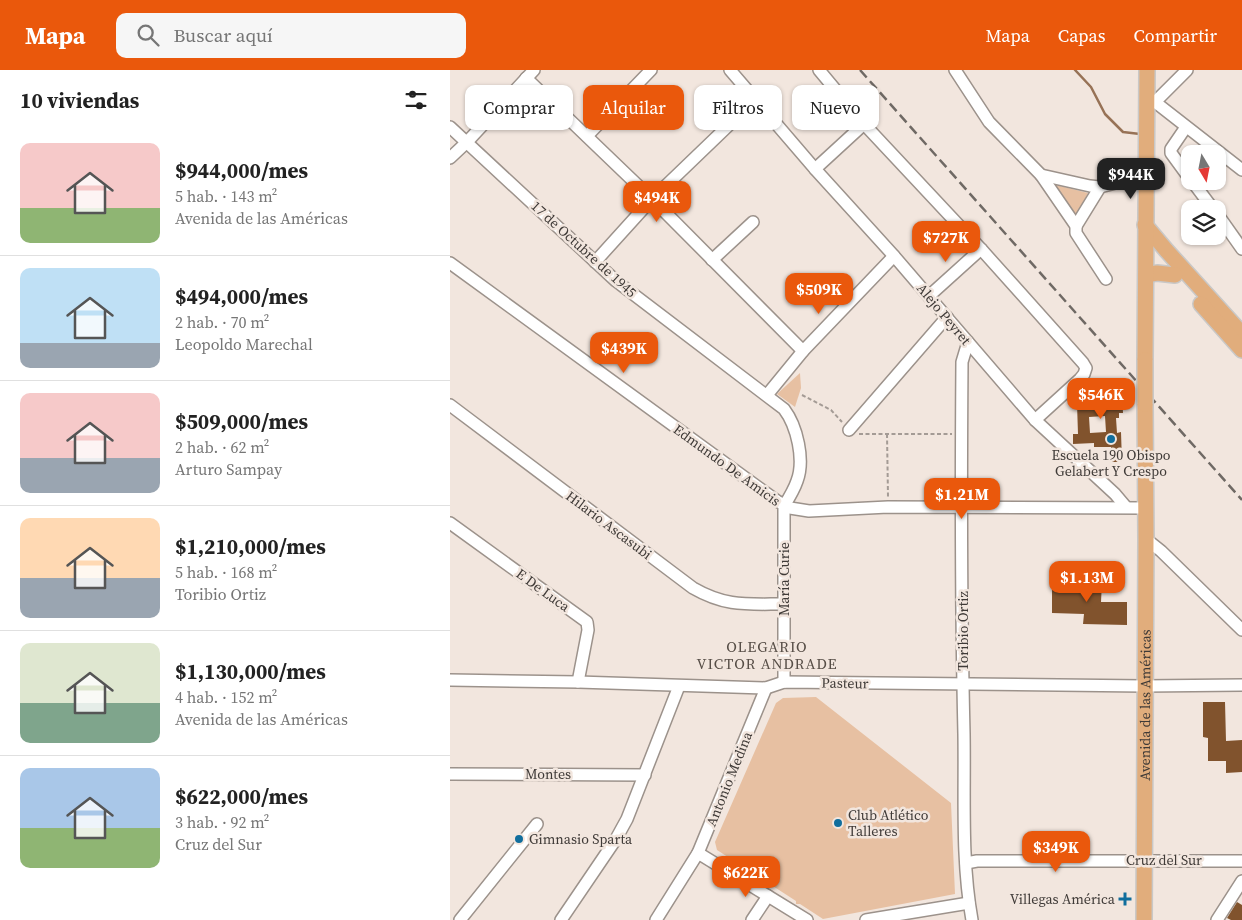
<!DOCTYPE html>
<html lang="es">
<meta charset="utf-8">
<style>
:root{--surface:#fff;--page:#f6f6f6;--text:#222;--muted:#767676;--line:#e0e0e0;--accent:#ea580c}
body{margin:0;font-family:"Source Serif 4",serif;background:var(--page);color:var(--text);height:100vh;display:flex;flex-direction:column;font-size:19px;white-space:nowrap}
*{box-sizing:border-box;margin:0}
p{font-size:16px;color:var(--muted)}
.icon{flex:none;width:28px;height:28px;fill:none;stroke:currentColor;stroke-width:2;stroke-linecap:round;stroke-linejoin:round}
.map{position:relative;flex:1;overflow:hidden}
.sheet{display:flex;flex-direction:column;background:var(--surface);width:450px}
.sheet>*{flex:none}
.hud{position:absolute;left:15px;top:15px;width:475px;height:45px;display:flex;gap:10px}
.needle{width:32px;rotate:170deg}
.tools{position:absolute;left:731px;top:75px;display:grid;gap:10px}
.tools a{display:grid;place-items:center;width:45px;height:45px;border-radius:10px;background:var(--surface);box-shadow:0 1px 4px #0004;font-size:25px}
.price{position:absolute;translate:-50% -42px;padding:0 11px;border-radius:10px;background:var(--accent);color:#fff;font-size:16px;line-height:32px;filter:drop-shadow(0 1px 2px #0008)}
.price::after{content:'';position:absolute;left:50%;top:30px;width:15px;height:11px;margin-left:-8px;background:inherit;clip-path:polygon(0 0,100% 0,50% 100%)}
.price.active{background:#222;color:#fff}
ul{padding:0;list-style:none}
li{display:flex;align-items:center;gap:15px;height:125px;padding:0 20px}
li+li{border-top:1px solid var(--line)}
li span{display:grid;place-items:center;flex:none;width:140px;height:100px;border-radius:10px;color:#555}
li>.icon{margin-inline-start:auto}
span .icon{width:60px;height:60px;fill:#fffc;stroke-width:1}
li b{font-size:21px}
h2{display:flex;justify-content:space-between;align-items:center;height:60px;padding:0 20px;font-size:21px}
.tag{padding:0 18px;border-radius:10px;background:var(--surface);box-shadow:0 1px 4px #0004;font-size:18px;line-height:45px}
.tag.active{background:var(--accent);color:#fff}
header{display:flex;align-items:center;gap:30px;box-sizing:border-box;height:70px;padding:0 25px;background:var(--accent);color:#fff}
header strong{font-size:24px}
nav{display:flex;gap:28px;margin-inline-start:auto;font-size:18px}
.search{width:350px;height:45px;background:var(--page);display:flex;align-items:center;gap:12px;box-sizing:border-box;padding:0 18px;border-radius:10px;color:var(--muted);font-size:19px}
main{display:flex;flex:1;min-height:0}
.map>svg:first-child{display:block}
.green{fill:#e7c0a2}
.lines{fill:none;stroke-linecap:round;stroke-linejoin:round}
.stream{stroke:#977256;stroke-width:2.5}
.building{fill:#81532d;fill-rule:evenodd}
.minor-casing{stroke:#9c928b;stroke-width:14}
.major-casing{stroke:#c9c8c7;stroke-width:18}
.path{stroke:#a49b95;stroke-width:2;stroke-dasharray:4 2.5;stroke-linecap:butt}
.minor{stroke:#fff;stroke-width:11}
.major{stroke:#e1ad7c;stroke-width:15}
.rail{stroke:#6f6964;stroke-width:2.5;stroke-dasharray:10 5;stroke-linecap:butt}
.major-bridge-casing{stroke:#c9c8c7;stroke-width:18;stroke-linecap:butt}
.major-bridge{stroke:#e1ad7c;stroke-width:15}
.poi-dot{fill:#116e9d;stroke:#f2e6de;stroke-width:2}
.labels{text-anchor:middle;stroke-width:5;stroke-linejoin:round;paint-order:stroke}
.street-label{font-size:14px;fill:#3f3a37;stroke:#f2e6de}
.poi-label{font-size:14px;fill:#3f3a37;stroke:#f2e6de;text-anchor:start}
.neighbourhood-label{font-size:15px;letter-spacing:1px;fill:#574e47;stroke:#f2e6de}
</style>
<header>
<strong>Mapa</strong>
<div class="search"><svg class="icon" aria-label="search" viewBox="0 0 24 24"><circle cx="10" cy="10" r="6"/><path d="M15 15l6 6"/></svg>Buscar aquí</div>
<nav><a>Mapa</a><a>Capas</a><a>Compartir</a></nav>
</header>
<main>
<section class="sheet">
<h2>10 viviendas<svg class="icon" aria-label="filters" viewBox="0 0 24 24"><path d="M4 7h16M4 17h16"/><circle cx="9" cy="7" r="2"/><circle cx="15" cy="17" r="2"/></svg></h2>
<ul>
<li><span style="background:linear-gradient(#f6c9c9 65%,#8fb573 0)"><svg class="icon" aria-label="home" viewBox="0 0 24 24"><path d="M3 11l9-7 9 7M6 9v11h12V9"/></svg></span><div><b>$944,000/mes</b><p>5 hab. · 143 m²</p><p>Avenida de las Américas</p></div></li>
<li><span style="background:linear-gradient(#bfe0f5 75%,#9aa5b1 0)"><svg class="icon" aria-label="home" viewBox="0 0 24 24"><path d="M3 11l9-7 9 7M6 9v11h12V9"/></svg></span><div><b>$494,000/mes</b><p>2 hab. · 70 m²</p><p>Leopoldo Marechal</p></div></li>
<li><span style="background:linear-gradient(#f6c9c9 65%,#9aa5b1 0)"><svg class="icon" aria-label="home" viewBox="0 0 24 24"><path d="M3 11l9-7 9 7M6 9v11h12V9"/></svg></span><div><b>$509,000/mes</b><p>2 hab. · 62 m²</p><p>Arturo Sampay</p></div></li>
<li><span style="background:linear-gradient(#ffd9b3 60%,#9aa5b1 0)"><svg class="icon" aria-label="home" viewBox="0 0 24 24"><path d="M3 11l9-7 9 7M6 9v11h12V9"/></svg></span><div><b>$1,210,000/mes</b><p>5 hab. · 168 m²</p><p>Toribio Ortiz</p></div></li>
<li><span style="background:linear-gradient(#dfe7d0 60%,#7fa58c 0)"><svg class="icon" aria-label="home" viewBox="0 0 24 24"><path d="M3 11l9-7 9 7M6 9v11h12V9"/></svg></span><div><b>$1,130,000/mes</b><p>4 hab. · 152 m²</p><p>Avenida de las Américas</p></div></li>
<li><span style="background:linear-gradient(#a9c7e8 60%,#8fb573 0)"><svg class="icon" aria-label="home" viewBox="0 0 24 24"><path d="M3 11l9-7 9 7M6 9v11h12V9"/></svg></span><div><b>$622,000/mes</b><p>3 hab. · 92 m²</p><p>Cruz del Sur</p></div></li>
</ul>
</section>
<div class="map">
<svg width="792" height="850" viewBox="0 0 792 850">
<rect width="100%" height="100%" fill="#f2e6de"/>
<g class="green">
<polygon points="602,114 638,123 626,147"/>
<polygon points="350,303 351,318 345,337 327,324"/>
<polygon points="366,627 501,733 505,824 373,849 350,834 346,834 346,831 267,780 265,772 326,633 333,628"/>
</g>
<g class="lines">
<polyline class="stream" points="625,0 641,17 655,44 673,62 690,64"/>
</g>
<g class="building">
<path d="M658,309l1,12 10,-1 3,3 1,20h-4v5h-3l1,15 4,-1 1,30h-10l-1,-15h-17v-4l-21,1v-10h5l-1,-30h15l-1,-17 6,-1v-6zM655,346l1,16 -16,1 -1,-16z"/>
<polygon points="602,511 652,512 651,532 677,532 677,555 633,554 634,544 602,543"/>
<polygon points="753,632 775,632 776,671 792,670 792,702 776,703 776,691 758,691 758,668 753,667"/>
<polygon points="787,832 792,835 792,850 781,850 777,848"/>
</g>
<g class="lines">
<defs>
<g id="minor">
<polyline points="280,0 365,99 444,186 585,350 665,424 676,437"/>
<polyline points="369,0 414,54 531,179 633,293 636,298 634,304 630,309 585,350"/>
<polyline points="505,0 539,52 591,105 640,116 650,117 696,105"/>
<polyline points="76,8 202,129 353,281"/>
<polyline points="705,32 792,100"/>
<polyline points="697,34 705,32 737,0"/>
<path d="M0,57l166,154 168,128c13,17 21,51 13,72 -3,9 -8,17 -13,25"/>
<polyline points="736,57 721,79 721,83 740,109"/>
<polyline points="137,66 201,0"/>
<polyline points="0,88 17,72 84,0"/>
<polyline points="365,99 414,54"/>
<polyline points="591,105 626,156 626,163 656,209"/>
<polyline points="742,111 763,139"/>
<polyline points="768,145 792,179"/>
<polyline points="626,156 650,117"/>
<polyline points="262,190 303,152"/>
<polyline points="145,192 202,129 305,30"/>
<polyline points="0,193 327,431 340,438 359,441 438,437 696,438"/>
<polyline points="479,226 531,179"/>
<path d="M518,272l-6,20c-1,124 -1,248 2,372 1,62 -3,125 8,186"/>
<polyline points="317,325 353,281 444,186"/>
<path d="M0,335l243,183c33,19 54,16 91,16"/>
<polyline points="399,360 497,247"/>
<polyline points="334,436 334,612"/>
<polyline points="0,453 137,552 138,560 128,612"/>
<polyline points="696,469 711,481 792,560"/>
<polyline points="0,610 128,612 316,618 334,612 694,616 792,615"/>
<polyline points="0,704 195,705"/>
<polyline points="248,783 357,850"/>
<polyline points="516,793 527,791 792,791"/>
<polyline points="10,850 87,754"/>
<polyline points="111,850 166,769 177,749 229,616"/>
<polyline points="206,850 248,783 316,618"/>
<polyline points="302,850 318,826"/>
<polyline points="416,850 519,833"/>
<polyline points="767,850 792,811"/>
</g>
<g id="major">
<polyline points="695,155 716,180 792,264"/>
<polyline points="696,205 707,203 725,205"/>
<polyline points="751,234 792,280"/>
<polyline points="695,290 697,0"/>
<path id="s1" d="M694,850l2,-381 -1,-135"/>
</g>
</defs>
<use href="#minor" class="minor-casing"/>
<use href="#major" class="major-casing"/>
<g class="path">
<polyline points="352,325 381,340 392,352"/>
<polyline points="409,364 502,364"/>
<polyline points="437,364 438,427"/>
</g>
<use href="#minor" class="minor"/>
<use href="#major" class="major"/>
<polyline class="rail" points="410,0 792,430"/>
<defs>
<polyline id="major-bridge" points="695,290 695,334"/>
</defs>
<use href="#major-bridge" class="major-bridge-casing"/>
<use href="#major-bridge" class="major-bridge"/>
</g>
<g class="poi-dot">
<circle cx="661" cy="369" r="5"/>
<circle cx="388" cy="753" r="5"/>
<circle cx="69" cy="769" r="5"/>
<path d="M672.5 821.5h5v5h5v5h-5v5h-5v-5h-5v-5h5z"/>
</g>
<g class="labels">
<g class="street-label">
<text transform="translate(134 179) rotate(42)" y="5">17 de Octubre de 1945</text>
<text transform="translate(494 244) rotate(50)" y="5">Alejo Peyret</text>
<text transform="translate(277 395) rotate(36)" y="5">Edmundo De Amicis</text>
<text transform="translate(159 455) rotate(37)" y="5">Hilario Ascasubi</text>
<text transform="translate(334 509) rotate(-90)" y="5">María Curie</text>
<text transform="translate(93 520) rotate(36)" y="5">E De Luca</text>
<text transform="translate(513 561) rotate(-90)" y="5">Toribio Ortiz</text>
<text transform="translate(395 613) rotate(1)" y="5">Pasteur</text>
<text dy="5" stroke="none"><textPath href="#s1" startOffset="215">Avenida de las Américas</textPath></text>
<text x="98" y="709">Montes</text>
<text transform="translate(279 709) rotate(-68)" y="5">Antonio Medina</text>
<text x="714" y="795">Cruz del Sur</text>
</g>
<g class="poi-label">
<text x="661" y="390" text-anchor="middle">Escuela 190 Obispo<tspan x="661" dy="16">Gelabert Y Crespo</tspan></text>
<text x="398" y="750">Club Atlético<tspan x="398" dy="16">Talleres</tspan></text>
<text x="79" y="774">Gimnasio Sparta</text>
<text x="665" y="834" text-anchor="end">Villegas América</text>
</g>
<g class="neighbourhood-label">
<text x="317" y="582">OLEGARIO<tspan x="317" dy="17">VICTOR ANDRADE</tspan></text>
</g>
</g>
</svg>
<div class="tools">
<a><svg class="needle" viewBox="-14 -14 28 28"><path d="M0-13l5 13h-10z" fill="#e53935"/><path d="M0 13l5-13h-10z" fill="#767676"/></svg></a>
<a><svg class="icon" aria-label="layers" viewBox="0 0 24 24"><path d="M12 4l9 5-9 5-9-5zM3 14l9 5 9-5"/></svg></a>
</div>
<b class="price active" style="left:681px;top:130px">$944K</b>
<b class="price" style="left:207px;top:153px">$494K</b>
<b class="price" style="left:496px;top:193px">$727K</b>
<b class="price" style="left:369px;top:245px">$509K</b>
<b class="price" style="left:174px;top:304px">$439K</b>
<b class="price" style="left:651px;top:350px">$546K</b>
<b class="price" style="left:512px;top:450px">$1.21M</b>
<b class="price" style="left:637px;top:533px">$1.13M</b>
<b class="price" style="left:606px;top:803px">$349K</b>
<b class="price" style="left:296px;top:828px">$622K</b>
<div class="hud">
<a class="tag">Comprar</a>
<a class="tag active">Alquilar</a>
<a class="tag">Filtros</a>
<a class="tag">Nuevo</a>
</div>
</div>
</main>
